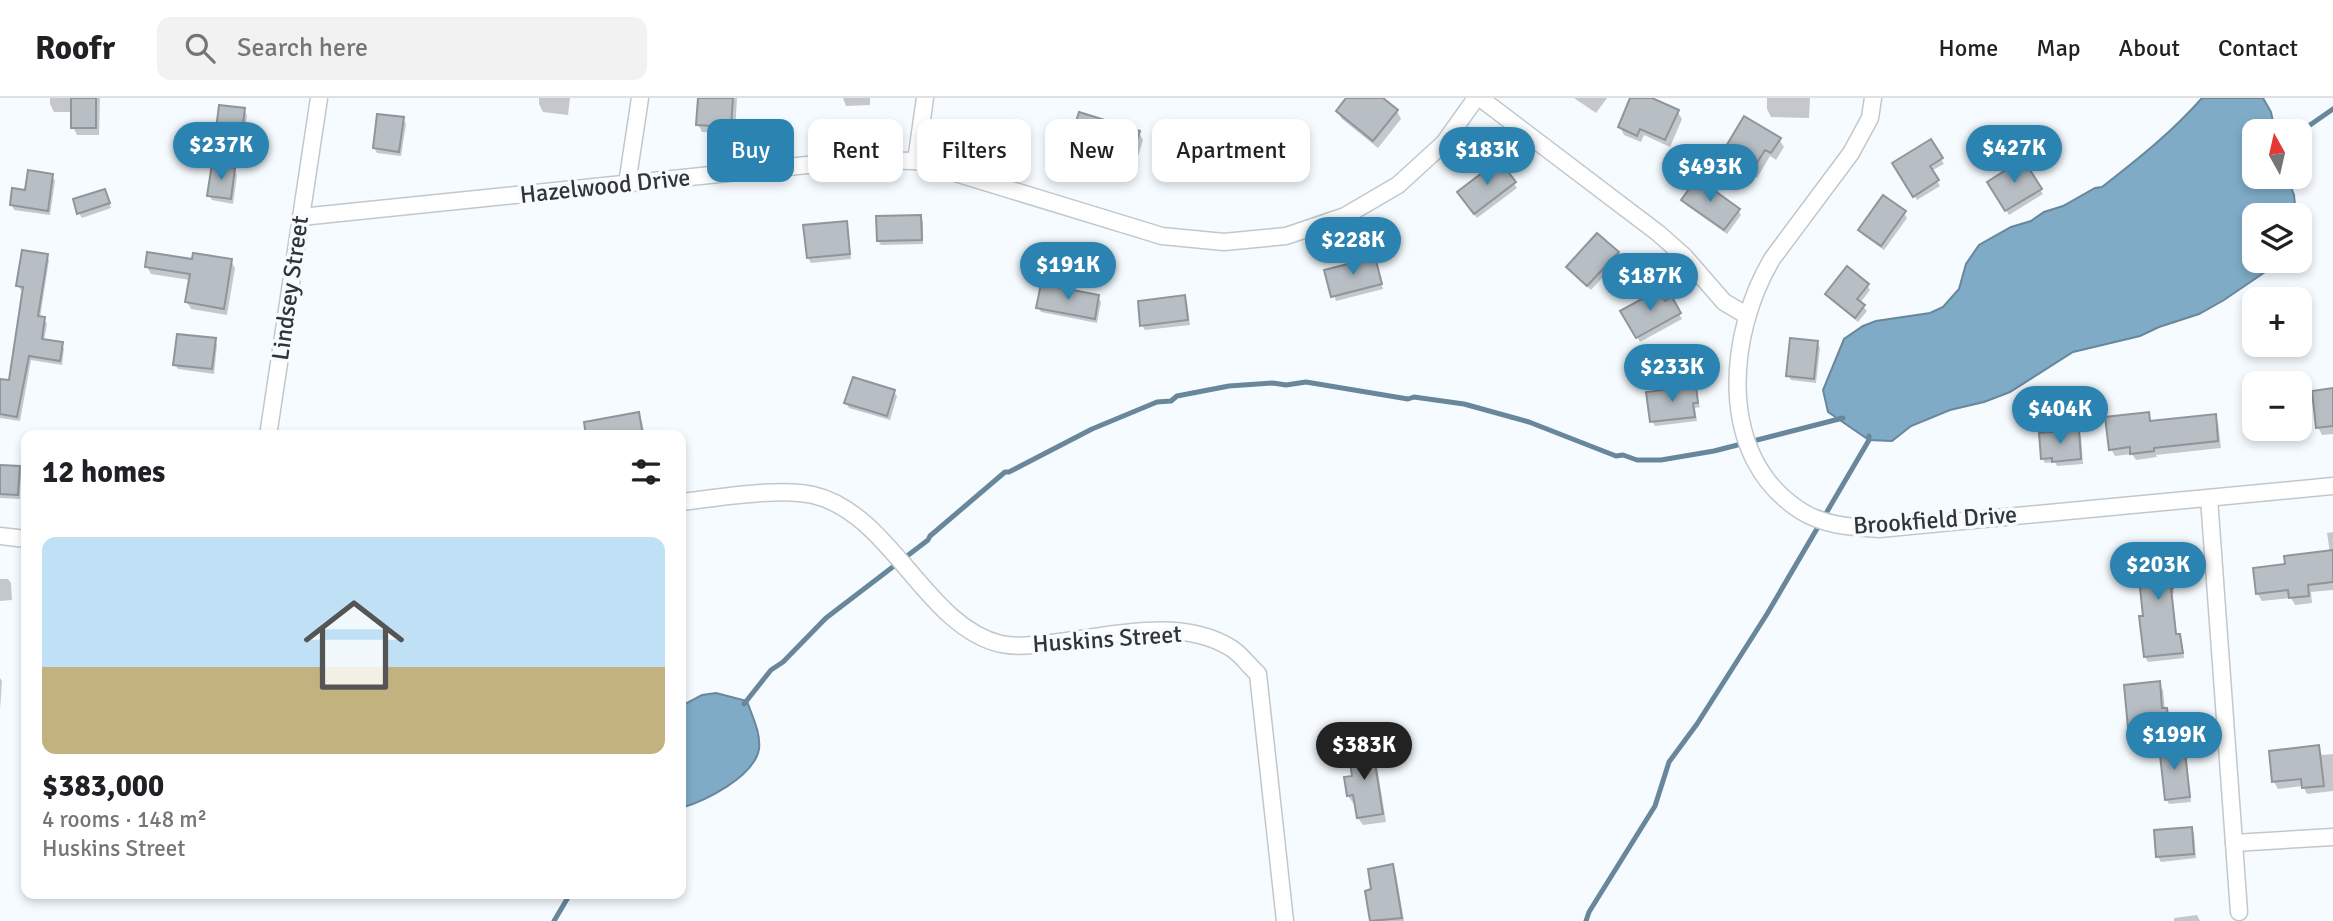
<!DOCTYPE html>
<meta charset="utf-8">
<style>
:root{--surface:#fff;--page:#f2f2f2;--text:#202124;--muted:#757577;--line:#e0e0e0;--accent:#2a83b1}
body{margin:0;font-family:Signika,sans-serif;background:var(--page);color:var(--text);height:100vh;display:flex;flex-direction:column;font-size:26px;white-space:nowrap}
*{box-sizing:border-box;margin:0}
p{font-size:23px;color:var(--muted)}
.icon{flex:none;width:38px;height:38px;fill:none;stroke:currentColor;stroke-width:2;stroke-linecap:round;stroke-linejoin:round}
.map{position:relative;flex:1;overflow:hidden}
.sheet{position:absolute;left:21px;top:332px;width:665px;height:469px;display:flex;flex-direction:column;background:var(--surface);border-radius:14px;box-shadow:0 4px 10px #0003}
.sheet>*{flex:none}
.banner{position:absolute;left:707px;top:21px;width:665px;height:63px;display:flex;gap:14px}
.needle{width:46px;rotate:352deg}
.tools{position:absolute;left:2242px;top:21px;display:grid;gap:14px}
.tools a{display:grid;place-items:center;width:70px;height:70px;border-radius:14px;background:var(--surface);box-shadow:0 4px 10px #0003;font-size:35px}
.price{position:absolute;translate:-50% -60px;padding:0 16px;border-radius:24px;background:var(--accent);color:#fff;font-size:23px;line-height:46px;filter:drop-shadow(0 2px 4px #0008)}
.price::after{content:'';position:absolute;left:50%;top:42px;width:21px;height:16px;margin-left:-10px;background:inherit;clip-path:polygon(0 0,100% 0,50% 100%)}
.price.current{background:#222;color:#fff}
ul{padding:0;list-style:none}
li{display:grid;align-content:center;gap:14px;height:371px;padding:0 21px}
li span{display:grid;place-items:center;height:217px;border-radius:14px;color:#555}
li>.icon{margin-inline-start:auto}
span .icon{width:126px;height:126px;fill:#fffc;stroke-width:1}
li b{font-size:30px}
h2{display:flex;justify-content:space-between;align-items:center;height:84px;padding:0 21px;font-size:30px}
.pill{padding:0 24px;border-radius:14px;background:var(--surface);box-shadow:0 4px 10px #0003;font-size:24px;line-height:63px}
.pill.current{background:var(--accent);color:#fff}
header{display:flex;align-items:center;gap:42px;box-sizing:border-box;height:98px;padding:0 35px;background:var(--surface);border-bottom:2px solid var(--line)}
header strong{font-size:33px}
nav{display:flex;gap:38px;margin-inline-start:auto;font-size:24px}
.search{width:490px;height:63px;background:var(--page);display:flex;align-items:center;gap:18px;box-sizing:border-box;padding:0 24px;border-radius:14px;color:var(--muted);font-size:26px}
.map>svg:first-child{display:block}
.water{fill:#7fabc6;stroke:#68879b;stroke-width:2}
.shadow{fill:#0003}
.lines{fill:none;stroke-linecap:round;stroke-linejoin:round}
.stream{stroke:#68879b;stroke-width:5}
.building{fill:#b8bfc4;stroke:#8f959a;stroke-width:2}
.minor-casing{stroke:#c1c8cd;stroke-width:19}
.minor{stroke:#fff;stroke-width:16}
.labels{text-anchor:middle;stroke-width:7;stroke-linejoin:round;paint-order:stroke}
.street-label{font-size:24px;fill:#323436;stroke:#f5fbff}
</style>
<header>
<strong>Roofr</strong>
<div class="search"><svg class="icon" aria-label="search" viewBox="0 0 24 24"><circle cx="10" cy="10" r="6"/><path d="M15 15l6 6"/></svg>Search here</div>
<nav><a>Home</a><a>Map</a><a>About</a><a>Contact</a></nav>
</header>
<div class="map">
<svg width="2333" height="823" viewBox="0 0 2333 823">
<rect width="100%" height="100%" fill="#f5fbff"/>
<g class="water">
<path d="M2202,0h61l8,14 4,19h-21v46h33l7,18 2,20h-42v46h24l-10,9 -44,30 -25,14 -40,13 -19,9 -67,16 -63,40 -26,10 -34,8 -39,16 -19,15 -23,-1 -41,-28 -5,-22 21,-51 19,-13 13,-5 54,-8 13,-6 16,-18 7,-25 13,-19 32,-18 20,-6 13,-9 19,-6 32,-18 7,-1c36,-28 70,-55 100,-89z"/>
<path d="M716,595l31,8c5,15 14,32 12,48 -5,28 -54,52 -78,59v-102l21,-11z"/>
</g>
<g class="shadow">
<polygon points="50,0 100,0 99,37 77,37 73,29 73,14 54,14 50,6"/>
<polygon points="539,0 570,0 568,17 543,14 539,6"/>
<polygon points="697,0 737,0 735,36 702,34 698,26 699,8"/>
<polygon points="843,0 870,0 870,7 846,8"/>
<polygon points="1349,0 1370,0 1397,13 1401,21 1378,50 1342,21 1338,14"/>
<polygon points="1574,0 1607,0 1596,15"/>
<polygon points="1632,0 1647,0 1677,13 1682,21 1670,49 1644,37 1641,44 1624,37 1620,29"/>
<polygon points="1767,0 1810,0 1809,20 1771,19 1767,11"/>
<polygon points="244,12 247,17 243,46 220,44 217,39"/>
<polygon points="403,21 406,26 401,58 377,55 374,50"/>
<polygon points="1139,35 1143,42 1136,65 1078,47 1073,39"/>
<polygon points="1297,38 1300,43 1294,65 1260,56 1257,51"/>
<polygon points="1779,41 1784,49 1776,62 1770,58 1757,80 1729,63 1724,55"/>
<polygon points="1930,43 1944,66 1931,73 1940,88 1917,102 1894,65"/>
<polygon points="2023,63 2043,96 2009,117 1989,84"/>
<polygon points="1499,65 1517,90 1477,120 1462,99"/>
<polygon points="234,72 237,77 233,106 212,102 209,97"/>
<polygon points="52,78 55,83 50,117 14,112 12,107 26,94"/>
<polygon points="107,98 111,110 82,120 79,115"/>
<polygon points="1684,102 1738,112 1741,117 1727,136 1686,107"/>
<polygon points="1904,115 1907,120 1884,152 1863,137 1860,132"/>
<polygon points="920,119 923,124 923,146 881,147 878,143"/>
<polygon points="846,124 848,129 851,161 811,165 808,160 805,128"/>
<polygon points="1617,155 1620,160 1591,192 1568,169"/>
<polygon points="46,157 49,162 40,220 44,221 47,226 44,243 61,246 64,251 62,267 31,262 20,323 0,320 0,282 10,284 25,193 21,192 18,188"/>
<polygon points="1374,161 1383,191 1336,203 1326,173"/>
<polygon points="194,163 231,163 235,170 227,217 191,211 187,204 190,182 151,176 147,169"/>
<polygon points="1867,187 1870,192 1860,205 1867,213 1858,224 1830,201 1827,196"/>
<polygon points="1098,199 1101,204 1097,225 1041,214 1038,209"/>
<polygon points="1184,199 1187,204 1190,227 1145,232 1142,227"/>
<polygon points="1671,202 1682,221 1640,244 1623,214 1664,206"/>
<polygon points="215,242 217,247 214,276 178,271 175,266"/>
<polygon points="1817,245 1820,250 1816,285 1791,282 1788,277"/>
<polygon points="1695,290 1700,309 1695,310 1697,323 1655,328 1652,323"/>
<polygon points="2333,292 2333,336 2322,337 2318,329"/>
<polygon points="894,294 897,298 890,322 849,310 846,305"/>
<polygon points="638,316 642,324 645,338 588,338"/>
<polygon points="2148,316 2152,325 2215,318 2218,324 2221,350 2156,357 2157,359 2136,362 2132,356 2115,358 2111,351"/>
<polygon points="552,333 555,338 525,338"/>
<polygon points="2078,333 2081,338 2083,366 2057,368 2055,364 2045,365 2042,360"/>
<polygon points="0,369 19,369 21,374 20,401 0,400"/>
<polygon points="2333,434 2333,492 2311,494 2312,505 2295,507 2291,500 2262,503 2257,495 2287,468 2330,455 2327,435"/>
<polygon points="2174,450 2176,455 2179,476 2172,477 2174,495 2172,495 2177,538 2180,538 2182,543 2184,560 2148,564 2145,559 2145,519"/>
<polygon points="0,481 8,481 11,485 12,502 0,503"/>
<polygon points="0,580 2,583 0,612"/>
<polygon points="2159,585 2163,592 2165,612 2171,619 2172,634 2134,637 2130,630"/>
<polygon points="1371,648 1375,656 1386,724 1363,727 1358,720 1356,705 1353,705 1348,698 1354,679"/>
<polygon points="2183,648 2186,652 2191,704 2169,706 2166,701"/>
<polygon points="2318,649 2322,657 2333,656 2333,693 2307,696 2303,688 2278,691 2274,684 2271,654"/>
<polygon points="2191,731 2194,735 2196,760 2161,764 2158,759"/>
<polygon points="1392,768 1396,776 1404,823 1372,823 1367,794 1373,793"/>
<polygon points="2197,817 2200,823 2174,823 2174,820"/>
</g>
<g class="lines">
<g class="stream">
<polyline points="2300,34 2333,11"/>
<polyline points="744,606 771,572 783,564 826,520 928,442 930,438 1005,374 1009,374 1092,331 1157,304 1171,303 1177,298 1229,288 1273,285 1286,287 1306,284 1408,301 1414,299 1464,306 1529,324 1616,358 1623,357 1637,362 1661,362 1714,353 1843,320"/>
<polyline points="554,823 570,796"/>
<polyline points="1586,823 1589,814 1655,708 1669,664 1697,626 1767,516 1869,342 1869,338"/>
</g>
</g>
<g class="building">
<rect x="71" y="0" width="25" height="30"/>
<polygon points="698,0 733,0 731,29 696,27"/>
<polygon points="1346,0 1383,0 1398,12 1373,43 1336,13"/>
<polygon points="1630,0 1652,0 1679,12 1665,42 1640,31 1637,38 1618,29"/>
<polygon points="219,7 245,10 241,42 215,39"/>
<polygon points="1079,14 1140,33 1132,58 1071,39"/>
<polygon points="377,16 404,19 399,54 373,50"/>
<polygon points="1744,18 1781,40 1771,55 1765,52 1752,73 1722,55"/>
<polygon points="1261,27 1298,37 1292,61 1255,52"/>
<polygon points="1931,41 1943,60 1930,68 1939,82 1913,99 1892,65"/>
<polygon points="2023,61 2042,91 2005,113 1987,84"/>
<polygon points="1499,62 1516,84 1474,116 1457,94"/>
<polygon points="212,66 235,70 231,101 207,98"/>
<polygon points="28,72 53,76 48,113 10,107 12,90 25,92"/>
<polygon points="1697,80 1740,111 1724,132 1681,102"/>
<polygon points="105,91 110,105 77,116 73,101"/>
<polygon points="1883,97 1906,113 1881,148 1858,132"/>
<polygon points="921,117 922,142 877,143 876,118"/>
<polygon points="847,123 850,156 807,160 803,127"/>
<polygon points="1597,135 1619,154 1587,188 1566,169"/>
<polygon points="22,152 48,156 38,218 45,219 42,241 63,244 60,263 29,258 17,319 0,316 0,281 9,282 23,189 16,188"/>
<polygon points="147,154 192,161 193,155 232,161 224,211 185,204 190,176 145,169"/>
<polygon points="1375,159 1382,186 1331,199 1324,172"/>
<polygon points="1847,168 1869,186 1857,201 1865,207 1855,220 1825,196"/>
<polygon points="1041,186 1099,197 1095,221 1036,210"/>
<polygon points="1658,192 1665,203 1672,199 1681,215 1636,240 1620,213"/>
<polygon points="1185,197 1188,222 1140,228 1138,203"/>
<polygon points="177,236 216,240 212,271 173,267"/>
<polygon points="1790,240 1818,243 1814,281 1786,278"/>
<polygon points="853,279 895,292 887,318 844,305"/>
<polygon points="1696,288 1698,305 1693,305 1695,319 1650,324 1646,294"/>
<polygon points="2333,290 2333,328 2316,330 2312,293"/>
<polygon points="639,314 643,338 586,338 584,324"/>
<polygon points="2149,314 2150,323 2216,316 2218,343 2154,350 2154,353 2130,356 2130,349 2109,352 2105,319"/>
<polygon points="2079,332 2081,361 2052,364 2052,360 2041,361 2039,335"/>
<polygon points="0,367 20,368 18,397 0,396"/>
<polygon points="2174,448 2177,471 2171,472 2173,490 2171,490 2176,536 2180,536 2183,555 2144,559 2139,518 2143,518 2136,452"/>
<polygon points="2333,452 2333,484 2308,487 2309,498 2289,500 2288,492 2256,496 2253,470 2285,466 2284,458"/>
<polygon points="2160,583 2162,610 2167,610 2169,626 2128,630 2124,587"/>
<polygon points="1372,646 1383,716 1357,720 1353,697 1347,698 1344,679 1352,678 1348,650"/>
<polygon points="2184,646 2190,699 2165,702 2159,648"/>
<polygon points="2319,647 2324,688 2302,690 2301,681 2272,684 2269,653"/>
<polygon points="2192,729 2194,756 2156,759 2154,732"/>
<polygon points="1393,766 1402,820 1370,823 1365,793 1371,791 1368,771"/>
</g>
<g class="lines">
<defs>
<g id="minor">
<polyline points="1480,0 1658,135 1684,158 1724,204 1746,217"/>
<path d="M1873,0l-3,20 -19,35 -79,106c-45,76 -56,198 29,252 24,15 51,16 78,18l454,-43"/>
<polyline points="916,63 925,0"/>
<polyline points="627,86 640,0"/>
<polyline points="301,119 856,62 916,63 1162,138 1224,144 1286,138 1345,118 1398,87 1444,45 1476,0"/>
<polyline points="268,338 319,0"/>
<polyline points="2209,400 2239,814"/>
<path d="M681,404c35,-4 99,-15 132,-7 78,18 113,132 188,149 19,4 40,0 58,-2 54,-7 123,-25 172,6 10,6 18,18 27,26l27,247"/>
<polyline points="0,438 26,441"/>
<polyline points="2234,745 2333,739"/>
</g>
</defs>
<use href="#minor" class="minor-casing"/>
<use href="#minor" class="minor"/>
</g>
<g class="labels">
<g class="street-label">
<text transform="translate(605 88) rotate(-6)" y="8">Hazelwood Drive</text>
<text transform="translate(290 190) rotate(-82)" y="8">Lindsey Street</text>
<text transform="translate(1935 422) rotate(-4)" y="8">Brookfield Drive</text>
<text transform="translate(1107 541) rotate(-4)" y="8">Huskins Street</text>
</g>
</g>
</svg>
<div class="tools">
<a><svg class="needle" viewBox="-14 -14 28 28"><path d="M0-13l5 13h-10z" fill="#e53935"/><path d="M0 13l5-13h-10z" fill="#757577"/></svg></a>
<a><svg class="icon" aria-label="layers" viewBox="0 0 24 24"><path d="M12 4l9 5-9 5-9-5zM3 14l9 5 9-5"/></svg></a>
<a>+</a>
<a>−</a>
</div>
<b class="price" style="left:221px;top:84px">$237K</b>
<b class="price" style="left:2014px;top:87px">$427K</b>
<b class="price" style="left:1487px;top:89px">$183K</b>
<b class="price" style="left:1710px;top:106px">$493K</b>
<b class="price" style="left:1353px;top:179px">$228K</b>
<b class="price" style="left:1068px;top:204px">$191K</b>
<b class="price" style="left:1650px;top:215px">$187K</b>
<b class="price" style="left:1672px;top:306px">$233K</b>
<b class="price" style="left:2060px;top:348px">$404K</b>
<b class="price" style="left:2158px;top:504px">$203K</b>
<b class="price" style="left:2174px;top:674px">$199K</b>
<b class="price current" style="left:1364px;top:684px">$383K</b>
<div class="banner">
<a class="pill current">Buy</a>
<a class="pill">Rent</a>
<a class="pill">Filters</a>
<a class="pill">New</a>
<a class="pill">Apartment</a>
</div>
<section class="sheet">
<h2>12 homes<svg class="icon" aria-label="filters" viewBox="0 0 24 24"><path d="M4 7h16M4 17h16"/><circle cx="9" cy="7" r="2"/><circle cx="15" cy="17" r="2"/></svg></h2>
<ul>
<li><span style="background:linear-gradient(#bfe0f5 60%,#c2b280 0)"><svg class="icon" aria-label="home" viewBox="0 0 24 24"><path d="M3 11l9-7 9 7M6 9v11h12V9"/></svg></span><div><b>$383,000</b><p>4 rooms · 148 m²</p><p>Huskins Street</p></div></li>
</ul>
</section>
</div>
